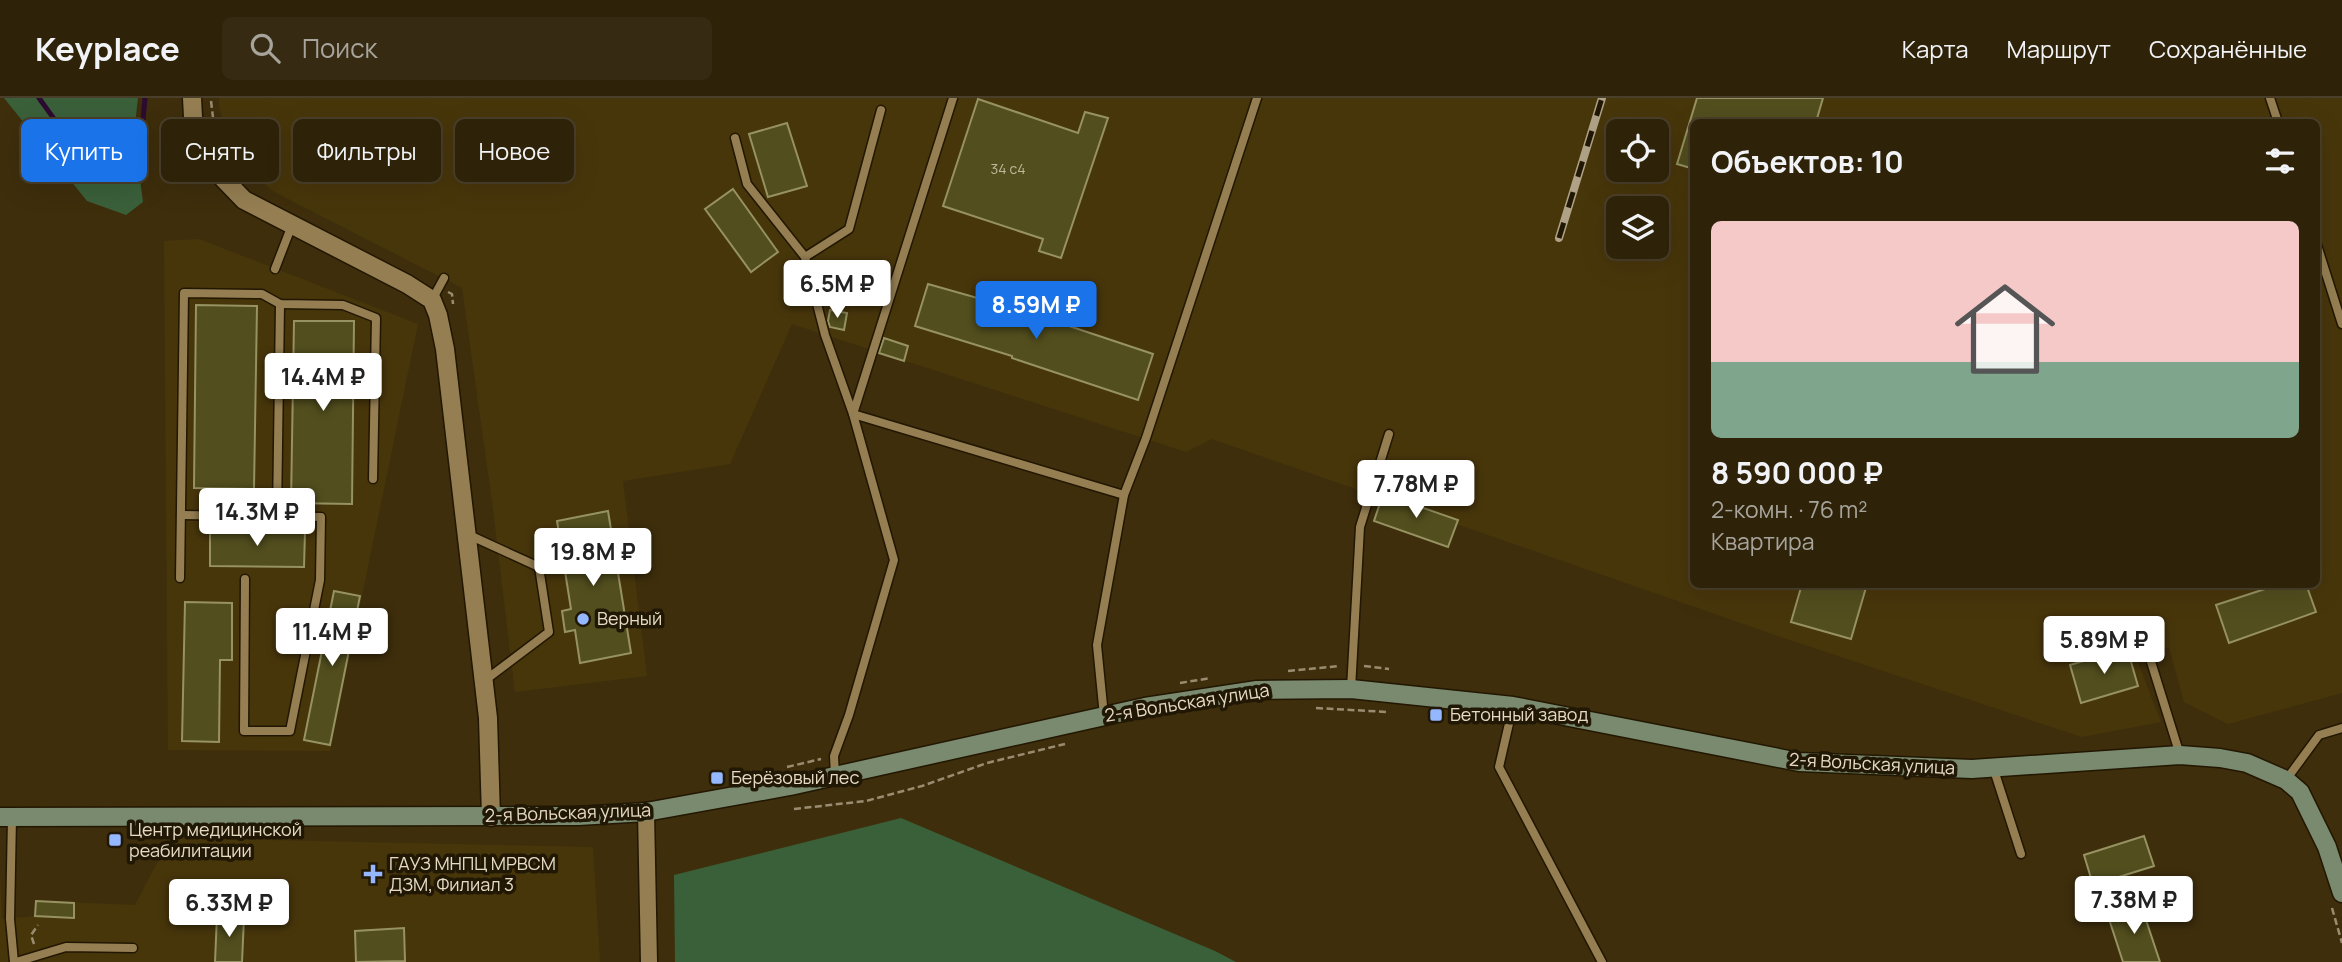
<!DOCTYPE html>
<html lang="ru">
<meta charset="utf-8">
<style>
:root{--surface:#2e2209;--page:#362a12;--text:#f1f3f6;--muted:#a7a49c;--line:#493f2a;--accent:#1a73e8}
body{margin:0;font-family:Manrope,sans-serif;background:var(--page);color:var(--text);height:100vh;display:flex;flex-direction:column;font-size:26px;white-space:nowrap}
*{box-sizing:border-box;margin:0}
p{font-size:23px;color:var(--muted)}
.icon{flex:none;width:38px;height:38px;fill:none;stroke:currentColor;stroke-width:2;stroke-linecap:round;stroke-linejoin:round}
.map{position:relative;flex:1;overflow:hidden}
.panel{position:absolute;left:1690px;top:21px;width:630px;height:469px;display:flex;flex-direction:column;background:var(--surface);border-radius:10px;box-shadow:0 7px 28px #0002,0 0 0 2px var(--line)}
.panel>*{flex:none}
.top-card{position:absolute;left:21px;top:21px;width:665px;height:63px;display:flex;gap:14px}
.tools{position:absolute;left:1606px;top:21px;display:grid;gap:14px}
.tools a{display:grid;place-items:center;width:63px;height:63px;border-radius:10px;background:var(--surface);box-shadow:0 7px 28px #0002,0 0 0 2px var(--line);font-size:35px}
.price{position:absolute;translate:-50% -60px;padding:0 16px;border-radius:7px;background:#fff;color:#222;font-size:23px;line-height:46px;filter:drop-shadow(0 2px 4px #0008)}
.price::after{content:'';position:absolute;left:50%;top:42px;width:21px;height:16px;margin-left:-10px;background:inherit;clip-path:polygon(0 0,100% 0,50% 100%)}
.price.on{background:var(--accent);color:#fff}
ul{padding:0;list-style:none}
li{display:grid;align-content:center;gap:14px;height:371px;padding:0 21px}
li span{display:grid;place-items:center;height:217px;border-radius:10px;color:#555}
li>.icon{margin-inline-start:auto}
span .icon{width:126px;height:126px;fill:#fffc;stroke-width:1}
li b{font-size:30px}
h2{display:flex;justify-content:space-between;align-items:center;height:84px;padding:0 21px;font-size:30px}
.tag{padding:0 24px;border-radius:10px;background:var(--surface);box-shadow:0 7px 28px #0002,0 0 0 2px var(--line);font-size:24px;line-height:63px}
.tag.on{background:var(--accent);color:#fff}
header{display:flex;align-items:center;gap:42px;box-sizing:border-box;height:98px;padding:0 35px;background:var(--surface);border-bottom:2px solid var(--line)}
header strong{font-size:33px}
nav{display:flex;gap:38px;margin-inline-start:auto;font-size:24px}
.search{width:490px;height:63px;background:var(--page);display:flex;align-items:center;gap:18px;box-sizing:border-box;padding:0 24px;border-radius:10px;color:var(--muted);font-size:26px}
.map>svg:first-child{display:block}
.built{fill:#48360b;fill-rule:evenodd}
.green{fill:#3a603a}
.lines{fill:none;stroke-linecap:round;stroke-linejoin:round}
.stream{stroke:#2d0a30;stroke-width:5}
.building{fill:#524e1e;stroke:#969261;stroke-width:2}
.service-casing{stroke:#221702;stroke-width:11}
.minor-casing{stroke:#221702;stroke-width:19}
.tertiary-casing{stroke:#221702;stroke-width:21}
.secondary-casing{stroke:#221702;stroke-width:21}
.path{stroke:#9a8c70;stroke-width:2.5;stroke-dasharray:7 3.5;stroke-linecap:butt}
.service{stroke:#957e52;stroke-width:8}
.minor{stroke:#957e52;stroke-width:16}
.tertiary{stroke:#957e52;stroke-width:18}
.secondary{stroke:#798a6e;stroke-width:18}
.rail-casing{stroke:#afa287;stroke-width:8}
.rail{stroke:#201705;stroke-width:5;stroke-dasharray:16;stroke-linecap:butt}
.poi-dot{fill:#94b7fd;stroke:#201705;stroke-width:2.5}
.labels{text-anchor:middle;stroke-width:7;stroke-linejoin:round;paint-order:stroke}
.number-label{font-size:14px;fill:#c1b79a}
.poi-label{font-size:18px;fill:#e6dac3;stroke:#201705;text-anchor:start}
.street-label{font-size:18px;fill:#e6dac3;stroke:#201705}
</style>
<header>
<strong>Keyplace</strong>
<div class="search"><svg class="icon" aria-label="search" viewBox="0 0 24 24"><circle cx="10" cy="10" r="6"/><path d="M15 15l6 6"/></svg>Поиск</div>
<nav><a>Карта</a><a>Маршрут</a><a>Сохранённые</a></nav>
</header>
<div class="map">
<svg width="2342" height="864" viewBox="0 0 2342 864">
<rect width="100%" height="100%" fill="#3e2e0c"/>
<g class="built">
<path d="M219,0h2123v595l-114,31 -44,-22 -15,-55 -34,8 26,67 -79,15 -307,-102 -563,-196 -26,13 -394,-128 -62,140 -107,17 24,195 -132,16 -23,-191 -30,-213 -188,-96 -33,-29 -10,-18 -12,-38zM1694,24h623v462h-623zM1619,33h38v39h-38zM1619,110h38v39h-38z"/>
<polygon points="199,141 418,226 330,653 168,652 164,143"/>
<polygon points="170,740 593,749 600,864 0,864 0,776 2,821 35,818 36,803 135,807"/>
</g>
<g class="green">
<polygon points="4,0 138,0 134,35 143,104 126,117 87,103"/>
<polygon points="901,720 1215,853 1236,864 675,864 674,777"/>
</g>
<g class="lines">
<path class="stream" d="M39,0c11,15 39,57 56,64 12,5 27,0 39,-3l7,-17 4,-44"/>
</g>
<g class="building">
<polygon points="1697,0 1823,0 1816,24 1694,24 1694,71 1677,66"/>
<polygon points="978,1 1078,35 1085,14 1108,20 1061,160 1039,153 1043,141 943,108"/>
<polygon points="787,25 807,88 768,99 749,36"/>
<polygon points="733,91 778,154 751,174 705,111"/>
<polygon points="928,186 1027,214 1153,256 1138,302 1012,260 1012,258 915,228"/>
<polygon points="196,207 257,208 254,391 194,390"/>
<polygon points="830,212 847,215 844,232 830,229 828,223"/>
<polygon points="294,223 354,223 352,406 291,405"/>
<polygon points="884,240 908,248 904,263 879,255"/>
<polygon points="1383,396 1458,422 1448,449 1374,423"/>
<polygon points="608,413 631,555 580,565 575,532 565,534 562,513 571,511 557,423"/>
<polygon points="210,431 305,433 304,469 210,468"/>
<polygon points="1802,486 1867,486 1851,541 1791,524"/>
<polygon points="2267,486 2306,486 2316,514 2229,545 2216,507 2268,490"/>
<polygon points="334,493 360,498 330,647 304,642"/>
<polygon points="185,504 232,505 232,562 220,562 219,644 182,643"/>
<polygon points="2127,550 2138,588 2081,605 2070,567"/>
<polygon points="2144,738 2154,768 2093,787 2084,757"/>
<polygon points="36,803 74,805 74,820 35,818"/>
<polygon points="2141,807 2160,864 2123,864 2108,818"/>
<polygon points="217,817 244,820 242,864 215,864"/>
<polygon points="404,830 405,863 356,864 355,833"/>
</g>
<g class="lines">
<defs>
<g id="service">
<polyline points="2270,0 2278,24"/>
<polyline points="735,40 747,86 805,159 825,237 853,316 1124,397"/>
<polyline points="2317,147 2342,226"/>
<polyline points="805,159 849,131 881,12"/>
<polyline points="275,171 292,127"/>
<polyline points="432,202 444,180"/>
<polyline points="181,417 321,419 320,482 290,633 244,633 245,481"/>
<polyline points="277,418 280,206"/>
<polyline points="469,437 539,469 549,534 484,583"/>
<polyline points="180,480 184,195 262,196 280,206 343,207 376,220 373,381"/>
<polyline points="2148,554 2180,657"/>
<polyline points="1351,591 1360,429 1389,336"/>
<polyline points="1513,608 1499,669 1602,864"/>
<polyline points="1104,618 1097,547 1124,397 1146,340 1257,0"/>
<polyline points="1993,669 2021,756"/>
<polyline points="835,677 834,658 849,617 894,462 853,316 953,0"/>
<polyline points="2286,682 2319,637 2342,630"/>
<polyline points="12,720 10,821 14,864"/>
<polyline points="16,864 66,849 133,850"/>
</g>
<polyline id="minor" points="646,714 649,864"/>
<polyline id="tertiary" points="192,0 193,19 200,48 217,74 244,102 407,186 432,202 438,217 445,251 488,620 491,719"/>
<polyline id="secondary" points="0,719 578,718 646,714 790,688 1145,609 1257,592 1351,591 1513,608 1799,664 1972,671 2180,657 2220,660 2247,665 2286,682 2300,694 2327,749 2342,795"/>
</defs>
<use href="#service" class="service-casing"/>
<use href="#minor" class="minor-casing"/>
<use href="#tertiary" class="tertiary-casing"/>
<use href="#secondary" class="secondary-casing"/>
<g class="path">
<polyline points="211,3 214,28"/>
<polyline points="448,194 452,196 453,206"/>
<polyline points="1364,568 1389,571"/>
<polyline points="1288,573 1340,568"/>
<polyline points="1180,585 1211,580"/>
<polyline points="1316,610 1387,614"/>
<polyline points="787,669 821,661"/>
<polyline points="794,711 866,703 922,688 987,665 1065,646"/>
<polyline points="2332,810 2342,845"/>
<polyline points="34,846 31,837 38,827"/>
</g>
<use href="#service" class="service"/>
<use href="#minor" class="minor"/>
<use href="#tertiary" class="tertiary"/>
<use href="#secondary" class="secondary"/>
<defs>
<polyline id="rail" points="1559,140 1602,0"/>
</defs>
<use href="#rail" class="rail-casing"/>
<use href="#rail" class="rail"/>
</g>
<g class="poi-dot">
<circle cx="583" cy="521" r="7"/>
<rect x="1429" y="610" width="14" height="14" rx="3.5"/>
<rect x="710" y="673" width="14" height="14" rx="3.5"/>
<rect x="108" y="735" width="14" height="14" rx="3.5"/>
<path d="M369.5 765.5h7v7h7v7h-7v7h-7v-7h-7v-7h7z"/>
</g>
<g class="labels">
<g class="number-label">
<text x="1008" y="76">34 с4</text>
</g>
<g class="poi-label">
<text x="597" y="527">Верный</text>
<text x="1450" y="623">Бетонный завод</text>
<text x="731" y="686">Берёзовый лес</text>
<text x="129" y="738">Центр медицинской<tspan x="129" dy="21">реабилитации</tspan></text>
<text x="389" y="772">ГАУЗ МНПЦ МРВСМ<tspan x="389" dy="21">ДЗМ, Филиал 3</tspan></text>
</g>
<g class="street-label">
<text transform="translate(1187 605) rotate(-9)" y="6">2-я Вольская улица</text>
<text transform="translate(1872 666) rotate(3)" y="6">2-я Вольская улица</text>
<text transform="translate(568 715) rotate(-2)" y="6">2-я Вольская улица</text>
</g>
</g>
</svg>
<div class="tools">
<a><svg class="icon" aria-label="locate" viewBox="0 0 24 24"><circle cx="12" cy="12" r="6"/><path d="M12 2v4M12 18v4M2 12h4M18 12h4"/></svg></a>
<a><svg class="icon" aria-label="layers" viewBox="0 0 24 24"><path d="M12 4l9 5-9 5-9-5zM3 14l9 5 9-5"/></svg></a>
</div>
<b class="price" style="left:837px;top:222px">6.5M ₽</b>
<b class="price on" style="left:1036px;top:243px">8.59M ₽</b>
<b class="price" style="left:323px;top:315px">14.4M ₽</b>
<b class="price" style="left:1416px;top:422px">7.78M ₽</b>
<b class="price" style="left:257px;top:450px">14.3M ₽</b>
<b class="price" style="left:593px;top:490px">19.8M ₽</b>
<b class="price" style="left:332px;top:570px">11.4M ₽</b>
<b class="price" style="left:2104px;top:578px">5.89M ₽</b>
<b class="price" style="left:2134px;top:838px">7.38M ₽</b>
<b class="price" style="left:229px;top:841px">6.33M ₽</b>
<div class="top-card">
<a class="tag on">Купить</a>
<a class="tag">Снять</a>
<a class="tag">Фильтры</a>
<a class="tag">Новое</a>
</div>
<section class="panel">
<h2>Объектов: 10<svg class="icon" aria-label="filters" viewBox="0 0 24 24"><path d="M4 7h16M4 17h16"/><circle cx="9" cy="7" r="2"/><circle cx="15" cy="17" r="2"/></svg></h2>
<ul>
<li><span style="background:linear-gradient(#f6c9c9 65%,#7fa58c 0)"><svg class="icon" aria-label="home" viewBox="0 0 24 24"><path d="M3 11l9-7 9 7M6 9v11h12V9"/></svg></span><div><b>8 590 000 ₽</b><p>2-комн. · 76 m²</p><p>Квартира</p></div></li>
</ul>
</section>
</div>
